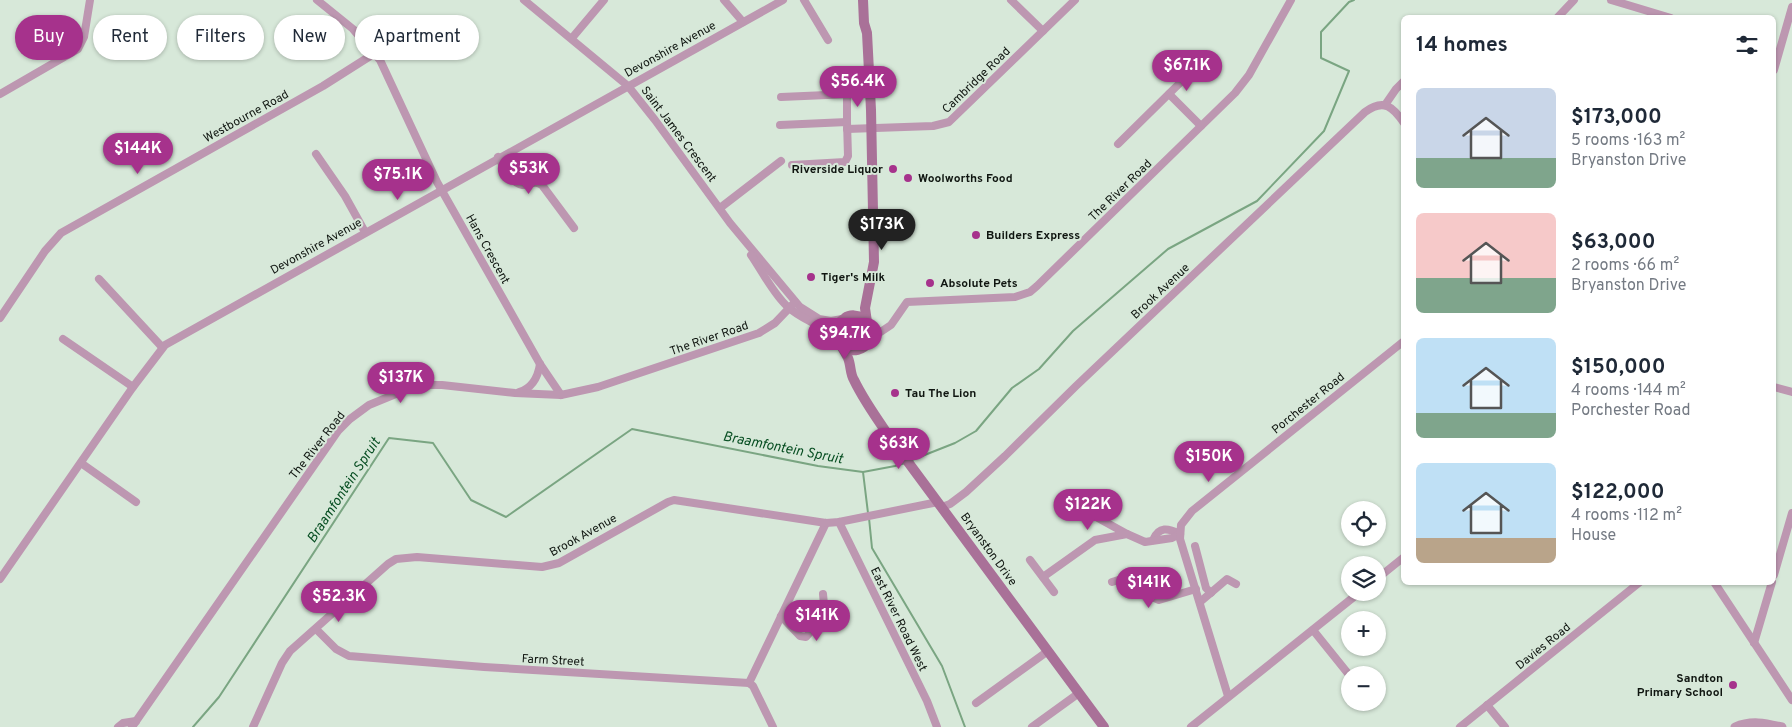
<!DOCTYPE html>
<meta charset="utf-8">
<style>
:root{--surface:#fff;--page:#f6f6f7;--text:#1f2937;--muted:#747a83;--accent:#a6328c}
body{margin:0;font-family:Overpass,sans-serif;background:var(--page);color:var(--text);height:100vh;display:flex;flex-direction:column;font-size:19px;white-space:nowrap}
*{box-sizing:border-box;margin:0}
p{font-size:16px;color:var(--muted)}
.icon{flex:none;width:28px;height:28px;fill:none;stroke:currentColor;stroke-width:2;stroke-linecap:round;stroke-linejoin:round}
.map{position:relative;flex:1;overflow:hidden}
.drawer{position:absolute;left:1401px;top:15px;width:375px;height:570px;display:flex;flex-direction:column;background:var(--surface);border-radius:8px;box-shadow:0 1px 4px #0004}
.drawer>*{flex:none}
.top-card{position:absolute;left:15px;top:15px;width:475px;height:45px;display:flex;gap:10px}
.buttons{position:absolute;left:1341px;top:501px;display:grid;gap:10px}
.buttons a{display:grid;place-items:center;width:45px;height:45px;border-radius:50%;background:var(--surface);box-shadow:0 1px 4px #0004;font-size:25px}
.price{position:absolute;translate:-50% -42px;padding:0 11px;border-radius:18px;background:var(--accent);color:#fff;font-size:16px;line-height:32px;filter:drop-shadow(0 1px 2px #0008)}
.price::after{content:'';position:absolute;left:50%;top:30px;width:15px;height:11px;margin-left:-8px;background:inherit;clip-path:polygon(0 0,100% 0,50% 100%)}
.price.selected{background:#222;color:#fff}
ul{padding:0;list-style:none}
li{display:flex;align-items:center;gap:15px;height:125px;padding:0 15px}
li span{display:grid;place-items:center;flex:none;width:140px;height:100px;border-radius:8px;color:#555}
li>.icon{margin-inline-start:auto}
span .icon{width:60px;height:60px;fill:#fffc;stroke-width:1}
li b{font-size:21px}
h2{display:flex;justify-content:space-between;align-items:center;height:60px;padding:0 15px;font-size:21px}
.pill{padding:0 18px;border-radius:22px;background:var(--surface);box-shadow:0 1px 4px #0004;font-size:18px;line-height:45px}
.pill.selected{background:var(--accent);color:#fff}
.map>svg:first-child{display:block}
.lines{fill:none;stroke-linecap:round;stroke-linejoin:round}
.stream{stroke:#7aa582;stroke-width:2}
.pedestrian{stroke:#bd97b1;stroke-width:5.5}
.minor{stroke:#bd97b1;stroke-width:8}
.tertiary{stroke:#bd97b1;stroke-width:9}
.secondary{stroke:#a97198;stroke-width:10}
.poi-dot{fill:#a6328c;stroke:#d7e8d9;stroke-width:2}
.labels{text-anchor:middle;stroke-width:4;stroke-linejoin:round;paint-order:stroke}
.street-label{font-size:12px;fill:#0f1510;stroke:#d7e8d9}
.poi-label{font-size:12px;font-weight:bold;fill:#0f1510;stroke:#d7e8d9;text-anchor:start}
.water-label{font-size:14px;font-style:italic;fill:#084f23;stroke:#d7e8d9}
</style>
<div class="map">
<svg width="1792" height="727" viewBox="0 0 1792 727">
<rect width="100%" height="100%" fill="#d7e8d9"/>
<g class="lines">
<g class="stream">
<polyline points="912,460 955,443 976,431 1012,388 1039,369 1073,331 1168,249 1257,201 1324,131 1349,71 1321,58 1321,32 1349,2 1354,0"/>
<polyline points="863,472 868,513"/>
<polyline points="869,518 872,548 942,666 965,727"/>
<polyline points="193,727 219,697 389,438 433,443 471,500 506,517 632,429 818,466 863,472 895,466 905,463"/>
</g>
<polyline class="pedestrian" points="874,230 892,230"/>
<g class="minor">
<polyline points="317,0 353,29 380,60 437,182 540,364 561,395"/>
<polyline points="524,0 628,86 655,120 730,223 800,307 819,319 831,321 842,319"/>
<polyline points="724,0 743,22"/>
<polyline points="804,0 828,40"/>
<polyline points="1011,0 1043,31"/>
<polyline points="1611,0 1671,18"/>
<polyline points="1557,18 1574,0"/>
<polyline points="572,38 604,0"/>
<polyline points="1774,70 1792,7"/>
<polyline points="0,94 78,49 84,37 90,0"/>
<polyline points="1169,94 1201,126"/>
<polyline points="781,97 850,94 852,86"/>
<polyline points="1385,105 1396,89 1404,81"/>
<polyline points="847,122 847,95"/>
<polyline points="780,125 847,122 848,156 845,162 792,165"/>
<polyline points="847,129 933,126 949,122 1075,0"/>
<polyline points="1118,144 1189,74"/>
<polyline points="316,154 345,196 365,232"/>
<path d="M498,157c5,8 14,27 24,28 8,0 12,-5 20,0l32,43"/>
<polyline points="720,208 781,161"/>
<path d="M751,255c11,16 23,40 37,52 15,14 35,17 49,33"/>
<polyline points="99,279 162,347"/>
<polyline points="0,318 45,251 61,233 323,86 375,53"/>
<polyline points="63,339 133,387"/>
<polyline points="870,339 891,325 907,302 1015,297 1030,292 1037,286 1235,93 1249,75 1291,0"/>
<polyline points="1774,387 1792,392"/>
<path d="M519,392c14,-4 19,-15 21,-28"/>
<polyline points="81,463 136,502"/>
<path d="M942,507l8,-3 16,-12 39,-36 71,-70 289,-274c19,-14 28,-5 39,11"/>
<polyline points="1098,518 1127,534"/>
<polyline points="839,522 927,701 937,727"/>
<path d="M1153,540c6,-14 15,-12 27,-6"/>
<polyline points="1195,546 1206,588 1211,593"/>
<polyline points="1030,560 1054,592"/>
<polyline points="1146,574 1150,596 1159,600 1196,589"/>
<polyline points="1774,575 1792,513"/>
<polyline points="1043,577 1095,540 1127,534 1145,542 1172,538 1180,534"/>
<polyline points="1378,578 1404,557"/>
<polyline points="0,579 133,387 165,345 783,0"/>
<polyline points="1112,582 1128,577 1163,571"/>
<polyline points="1714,582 1792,700"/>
<polyline points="1200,602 1227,579 1236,584"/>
<polyline points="781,616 800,636 806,637 825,615 823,594"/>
<polyline points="316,629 336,649 349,656 484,667 749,683 753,686 773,727"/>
<polyline points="1313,630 1350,676"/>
<polyline points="1754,643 1772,582"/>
<polyline points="749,683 826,523"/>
<polyline points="1228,696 1180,539 1181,525 1192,511 1404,341"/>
<polyline points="976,703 1048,651"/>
<polyline points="1487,705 1505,727"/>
<polyline points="118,727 123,723 136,721"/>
<polyline points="132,727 338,431 350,419 369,405 408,389 430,385 442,385 515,393 561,395 598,387 759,333 775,323 795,302"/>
<polyline points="253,727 282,663 290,651 388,564 396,559 417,557 542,567 559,563 668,502 674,500 826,523 839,522 938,502"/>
<polyline points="1032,727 1079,693"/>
<polyline points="1191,727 1360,592"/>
<polyline points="1460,727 1640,582"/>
</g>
<path class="tertiary" d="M1735,727c16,-7 30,-4 47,0"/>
<g class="secondary">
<polyline points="863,0 864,23 867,33 871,110 874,262 865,308 867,322"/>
<path d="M842,347c23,13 41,-16 21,-29 -5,-3 -13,-4 -18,0 -19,11 -3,27 3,40 3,7 2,16 6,22 10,21 24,40 37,59l213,288"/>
</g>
</g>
<g class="poi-dot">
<circle cx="893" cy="169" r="5"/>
<circle cx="908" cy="178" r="5"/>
<circle cx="976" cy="235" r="5"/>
<circle cx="811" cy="277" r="5"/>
<circle cx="930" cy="283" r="5"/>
<circle cx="895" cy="393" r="5"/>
<circle cx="1733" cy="685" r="5"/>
</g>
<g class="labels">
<g class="street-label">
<text transform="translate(670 49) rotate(-29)" y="4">Devonshire Avenue</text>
<text transform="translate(976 80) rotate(-44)" y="4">Cambridge Road</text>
<text transform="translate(246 116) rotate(-29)" y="4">Westbourne Road</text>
<text transform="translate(679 134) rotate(53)" y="4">Saint James Crescent</text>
<text transform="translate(1120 190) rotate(-44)" y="4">The River Road</text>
<text transform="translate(316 246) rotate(-29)" y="4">Devonshire Avenue</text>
<text transform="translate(488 249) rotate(61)" y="4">Hans Crescent</text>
<text transform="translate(1160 291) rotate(-43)" y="4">Brook Avenue</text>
<text transform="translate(709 338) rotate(-19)" y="4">The River Road</text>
<text transform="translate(1308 403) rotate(-39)" y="4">Porchester Road</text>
<text transform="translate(317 445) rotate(-52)" y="4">The River Road</text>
<text transform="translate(583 535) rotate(-29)" y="4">Brook Avenue</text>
<text transform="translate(989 549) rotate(54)" y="4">Bryanston Drive</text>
<text transform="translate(899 619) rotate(64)" y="4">East River Road West</text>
<text transform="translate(1543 646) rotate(-39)" y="4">Davies Road</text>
<text transform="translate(553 660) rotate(3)" y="4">Farm Street</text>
</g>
<g class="poi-label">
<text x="883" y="173" text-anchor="end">Riverside Liquor</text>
<text x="918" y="182">Woolworths Food</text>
<text x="986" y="239">Builders Express</text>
<text x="821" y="281">Tiger's Milk</text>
<text x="940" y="287">Absolute Pets</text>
<text x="905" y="397">Tau The Lion</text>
<text x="1723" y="682" text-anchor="end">Sandton<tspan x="1723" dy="14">Primary School</tspan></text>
</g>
<g class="water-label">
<text transform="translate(783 447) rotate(11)" y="5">Braamfontein Spruit</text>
<text transform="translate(343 490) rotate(-57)" y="5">Braamfontein Spruit</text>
</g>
</g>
</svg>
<div class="buttons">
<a><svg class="icon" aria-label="locate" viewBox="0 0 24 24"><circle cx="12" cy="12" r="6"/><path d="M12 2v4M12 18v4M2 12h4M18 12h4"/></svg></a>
<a><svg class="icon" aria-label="layers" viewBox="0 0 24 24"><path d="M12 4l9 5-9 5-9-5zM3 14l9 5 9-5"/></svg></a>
<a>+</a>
<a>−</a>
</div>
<b class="price" style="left:1187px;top:92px">$67.1K</b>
<b class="price" style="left:858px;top:108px">$56.4K</b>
<b class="price" style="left:138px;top:175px">$144K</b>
<b class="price" style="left:529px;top:195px">$53K</b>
<b class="price" style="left:398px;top:201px">$75.1K</b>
<b class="price selected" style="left:882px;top:251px">$173K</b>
<b class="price" style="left:845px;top:360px">$94.7K</b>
<b class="price" style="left:401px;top:404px">$137K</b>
<b class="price" style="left:899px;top:470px">$63K</b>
<b class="price" style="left:1209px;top:483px">$150K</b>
<b class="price" style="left:1088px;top:531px">$122K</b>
<b class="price" style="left:1149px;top:609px">$141K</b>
<b class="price" style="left:339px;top:623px">$52.3K</b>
<b class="price" style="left:817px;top:642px">$141K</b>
<div class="top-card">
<a class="pill selected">Buy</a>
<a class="pill">Rent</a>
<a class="pill">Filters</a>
<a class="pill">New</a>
<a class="pill">Apartment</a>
</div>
<section class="drawer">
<h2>14 homes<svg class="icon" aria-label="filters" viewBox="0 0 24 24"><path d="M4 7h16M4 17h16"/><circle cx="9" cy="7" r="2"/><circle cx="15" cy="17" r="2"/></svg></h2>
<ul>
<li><span style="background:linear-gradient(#c9d6e8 70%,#7fa58c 0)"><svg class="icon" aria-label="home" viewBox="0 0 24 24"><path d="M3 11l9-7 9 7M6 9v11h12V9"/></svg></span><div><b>$173,000</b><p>5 rooms · 163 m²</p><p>Bryanston Drive</p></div></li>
<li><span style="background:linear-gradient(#f6c9c9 65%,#7fa58c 0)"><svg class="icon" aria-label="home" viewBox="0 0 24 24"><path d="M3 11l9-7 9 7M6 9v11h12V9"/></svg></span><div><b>$63,000</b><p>2 rooms · 66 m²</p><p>Bryanston Drive</p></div></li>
<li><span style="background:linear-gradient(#bfe0f5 75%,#7fa58c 0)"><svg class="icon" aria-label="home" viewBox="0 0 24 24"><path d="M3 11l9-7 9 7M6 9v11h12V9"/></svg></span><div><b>$150,000</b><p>4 rooms · 144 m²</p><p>Porchester Road</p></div></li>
<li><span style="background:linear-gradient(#bfe0f5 75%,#b9a48a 0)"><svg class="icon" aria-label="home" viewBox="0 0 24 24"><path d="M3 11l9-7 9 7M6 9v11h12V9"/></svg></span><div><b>$122,000</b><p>4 rooms · 112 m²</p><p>House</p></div></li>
</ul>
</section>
</div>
